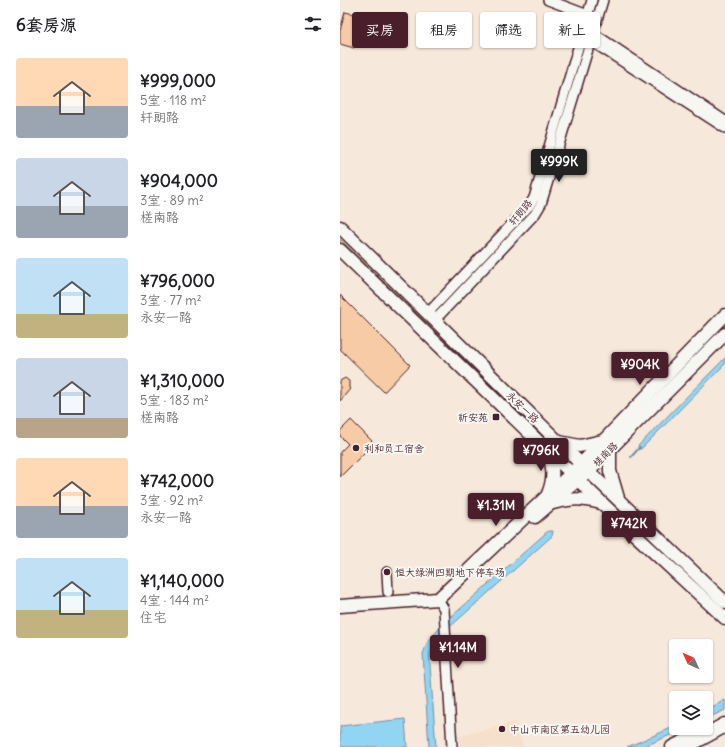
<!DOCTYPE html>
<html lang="zh">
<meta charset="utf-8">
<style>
:root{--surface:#fff;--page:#f6f6f6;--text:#202124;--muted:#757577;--accent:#4a1f2b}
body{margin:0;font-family:Delius,"LXGW WenKai TC",sans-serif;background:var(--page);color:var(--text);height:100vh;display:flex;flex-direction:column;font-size:15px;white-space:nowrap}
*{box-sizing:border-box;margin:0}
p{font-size:13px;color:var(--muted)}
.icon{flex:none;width:22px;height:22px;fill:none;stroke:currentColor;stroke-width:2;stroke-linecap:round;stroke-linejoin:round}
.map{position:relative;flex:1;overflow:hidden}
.details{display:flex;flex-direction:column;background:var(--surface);width:340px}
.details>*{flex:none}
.banner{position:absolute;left:12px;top:12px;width:313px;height:36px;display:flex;gap:8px}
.needle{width:26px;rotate:314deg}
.fabs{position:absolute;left:329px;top:639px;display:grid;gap:8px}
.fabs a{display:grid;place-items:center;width:44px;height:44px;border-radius:4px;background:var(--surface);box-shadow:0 1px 3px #0004;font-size:20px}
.price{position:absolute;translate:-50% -34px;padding:0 9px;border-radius:4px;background:var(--accent);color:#fff;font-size:13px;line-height:26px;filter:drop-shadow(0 1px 2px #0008)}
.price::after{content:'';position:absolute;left:50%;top:24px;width:12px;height:9px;margin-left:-6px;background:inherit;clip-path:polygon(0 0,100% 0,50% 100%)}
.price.on{background:#222;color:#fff}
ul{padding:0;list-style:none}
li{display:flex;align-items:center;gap:12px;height:100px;padding:0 16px}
li span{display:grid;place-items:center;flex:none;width:112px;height:80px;border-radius:4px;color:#555}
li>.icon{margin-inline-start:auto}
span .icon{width:48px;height:48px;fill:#fffc;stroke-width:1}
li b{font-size:17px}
h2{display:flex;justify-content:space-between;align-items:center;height:48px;padding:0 16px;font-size:17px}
.tag{padding:0 14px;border-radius:4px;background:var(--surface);box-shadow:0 1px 3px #0004;font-size:14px;line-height:36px}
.tag.on{background:var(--accent);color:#fff}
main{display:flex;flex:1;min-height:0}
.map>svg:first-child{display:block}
.built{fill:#f6e0cb}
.green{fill:#d1e296;stroke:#8e8060}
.water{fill:#92d5f3;stroke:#758ca3}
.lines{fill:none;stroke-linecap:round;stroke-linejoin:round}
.stream{stroke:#758ca3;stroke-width:2}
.building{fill:#f6cba5;stroke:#4a1f2b}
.minor-casing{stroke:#4a1f2b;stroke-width:12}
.major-casing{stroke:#4a1f2b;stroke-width:15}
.highway-casing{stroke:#4a1f2b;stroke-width:17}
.minor{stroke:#f6f6f2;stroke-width:9}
.major{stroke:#f6f6f2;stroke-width:12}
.highway{stroke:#f6f6f2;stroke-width:14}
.poi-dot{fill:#4a1f2b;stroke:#f6f6f2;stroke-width:1.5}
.labels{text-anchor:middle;stroke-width:4;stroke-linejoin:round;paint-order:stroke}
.street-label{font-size:10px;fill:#4a1f2b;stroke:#f6f6f2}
.poi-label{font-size:10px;fill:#4a1f2b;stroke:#f6f6f2;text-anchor:start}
</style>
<main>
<section class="details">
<h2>6套房源<svg class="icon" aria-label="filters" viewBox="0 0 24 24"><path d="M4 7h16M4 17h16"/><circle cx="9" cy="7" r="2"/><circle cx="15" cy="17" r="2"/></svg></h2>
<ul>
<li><span style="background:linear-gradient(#ffd9b3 60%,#9aa5b1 0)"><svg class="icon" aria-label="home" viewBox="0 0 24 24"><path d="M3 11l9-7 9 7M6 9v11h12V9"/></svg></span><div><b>¥999,000</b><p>5室 · 118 m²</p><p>轩朗路</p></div></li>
<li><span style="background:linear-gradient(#c9d6e8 60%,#9aa5b1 0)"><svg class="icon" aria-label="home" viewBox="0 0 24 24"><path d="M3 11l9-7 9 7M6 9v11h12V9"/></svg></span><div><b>¥904,000</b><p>3室 · 89 m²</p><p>槎南路</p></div></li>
<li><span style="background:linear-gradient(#bfe0f5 70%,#c2b280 0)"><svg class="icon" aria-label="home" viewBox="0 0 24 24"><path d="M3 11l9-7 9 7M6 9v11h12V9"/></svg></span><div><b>¥796,000</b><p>3室 · 77 m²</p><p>永安一路</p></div></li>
<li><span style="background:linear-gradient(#c9d6e8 75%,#b9a48a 0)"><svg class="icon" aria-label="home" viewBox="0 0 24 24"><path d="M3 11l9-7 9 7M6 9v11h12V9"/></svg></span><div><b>¥1,310,000</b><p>5室 · 183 m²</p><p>槎南路</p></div></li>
<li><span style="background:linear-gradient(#ffd9b3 60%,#9aa5b1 0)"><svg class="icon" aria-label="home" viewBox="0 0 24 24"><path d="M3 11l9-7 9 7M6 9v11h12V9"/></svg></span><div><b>¥742,000</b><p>3室 · 92 m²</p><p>永安一路</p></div></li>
<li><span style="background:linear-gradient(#bfe0f5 65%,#c2b280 0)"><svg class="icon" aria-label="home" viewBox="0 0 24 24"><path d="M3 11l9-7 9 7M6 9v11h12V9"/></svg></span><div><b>¥1,140,000</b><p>4室 · 144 m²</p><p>住宅</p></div></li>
</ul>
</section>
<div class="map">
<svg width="385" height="747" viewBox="0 0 385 747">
<rect width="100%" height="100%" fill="#f6e9db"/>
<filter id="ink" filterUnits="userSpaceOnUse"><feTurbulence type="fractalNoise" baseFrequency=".025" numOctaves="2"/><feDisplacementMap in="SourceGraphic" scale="8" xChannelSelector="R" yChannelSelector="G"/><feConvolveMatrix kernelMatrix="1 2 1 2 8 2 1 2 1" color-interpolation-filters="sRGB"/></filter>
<g filter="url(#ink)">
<polygon class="built" points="175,722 184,747 120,747 119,736"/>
<polygon class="green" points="0,239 228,461 225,464 0,245"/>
<g class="water">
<polygon points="385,358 385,364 301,449 298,449 298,446"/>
<polygon points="208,531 213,531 212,536 111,626 95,646 90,654 90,665 96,747 89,747 83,654 87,643 102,625"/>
<polygon points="385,700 385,710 366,719 366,710"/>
<polygon points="65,719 67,747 0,747 0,726"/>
<polygon points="336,726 336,728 346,728 303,747 287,747"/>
</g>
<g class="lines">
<polyline class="stream" points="291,457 300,447"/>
</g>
<g class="building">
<polygon points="5,12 23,16 14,48 0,44 0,31"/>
<polygon points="0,295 70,365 44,392 0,349"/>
<polygon points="5,378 9,381 9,388 10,389 0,401 0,381"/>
<polygon points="11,420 34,443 0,477 0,452 8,444 0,436 0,431"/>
</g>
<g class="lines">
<defs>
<g id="minor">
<polyline points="208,0 248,15 251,19"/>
<polyline points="249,32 253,33 385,121"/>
<polyline points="248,38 251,41 385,128"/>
<polyline points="88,313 189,206 194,198 252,0"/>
<polyline points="95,320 195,214 201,204 263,0"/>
<polyline points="47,572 48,592"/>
<polyline points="98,599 104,609 112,747"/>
</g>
<g id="major">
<polyline points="0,227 241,464 385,602"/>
<polyline points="0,250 292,532 385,618"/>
<polyline points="219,442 240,446 262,441"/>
<polyline points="270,448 270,471 278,498"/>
<path d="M207,452c7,15 7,27 1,42"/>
<path d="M213,503c19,-5 29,-5 48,0"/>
<polyline points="195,517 248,471 385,334"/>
<polyline points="98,599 241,464 385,315"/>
<polyline points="0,606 98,599"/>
<polyline points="332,747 354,736"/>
</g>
<polyline id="highway" points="345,747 385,725"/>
</defs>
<use href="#minor" class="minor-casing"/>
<use href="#major" class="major-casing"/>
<use href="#highway" class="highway-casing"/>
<use href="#minor" class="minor"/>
<use href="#major" class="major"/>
<use href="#highway" class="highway"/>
</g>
</g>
<g class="poi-dot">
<rect x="152" y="413" width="8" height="8" rx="2"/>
<circle cx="16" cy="448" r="4"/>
<circle cx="47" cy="572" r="4"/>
<circle cx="162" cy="729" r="4"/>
</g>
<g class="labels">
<g class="street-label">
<text transform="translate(180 212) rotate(-50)" y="4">轩朗路</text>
<text transform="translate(183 407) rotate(44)" y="4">永安一路</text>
<text transform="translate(265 454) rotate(-45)" y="4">槎南路</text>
</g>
<g class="poi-label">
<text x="148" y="421" text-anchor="end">祈安苑</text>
<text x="24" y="452">利和员工宿舍</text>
<text x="55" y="576">恒大绿洲四期地下停车场</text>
<text x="170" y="733">中山市南区第五幼儿园</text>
</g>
</g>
</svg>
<div class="fabs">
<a><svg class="needle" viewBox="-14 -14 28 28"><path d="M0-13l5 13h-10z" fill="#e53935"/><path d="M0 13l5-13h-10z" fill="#757577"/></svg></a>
<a><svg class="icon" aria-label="layers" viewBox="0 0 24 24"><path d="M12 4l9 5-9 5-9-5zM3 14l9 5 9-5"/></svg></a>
</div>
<b class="price on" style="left:219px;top:183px">¥999K</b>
<b class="price" style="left:300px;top:386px">¥904K</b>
<b class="price" style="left:201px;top:472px">¥796K</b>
<b class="price" style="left:156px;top:527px">¥1.31M</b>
<b class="price" style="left:289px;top:545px">¥742K</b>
<b class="price" style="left:118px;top:669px">¥1.14M</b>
<div class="banner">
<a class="tag on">买房</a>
<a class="tag">租房</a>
<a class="tag">筛选</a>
<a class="tag">新上</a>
</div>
</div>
</main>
